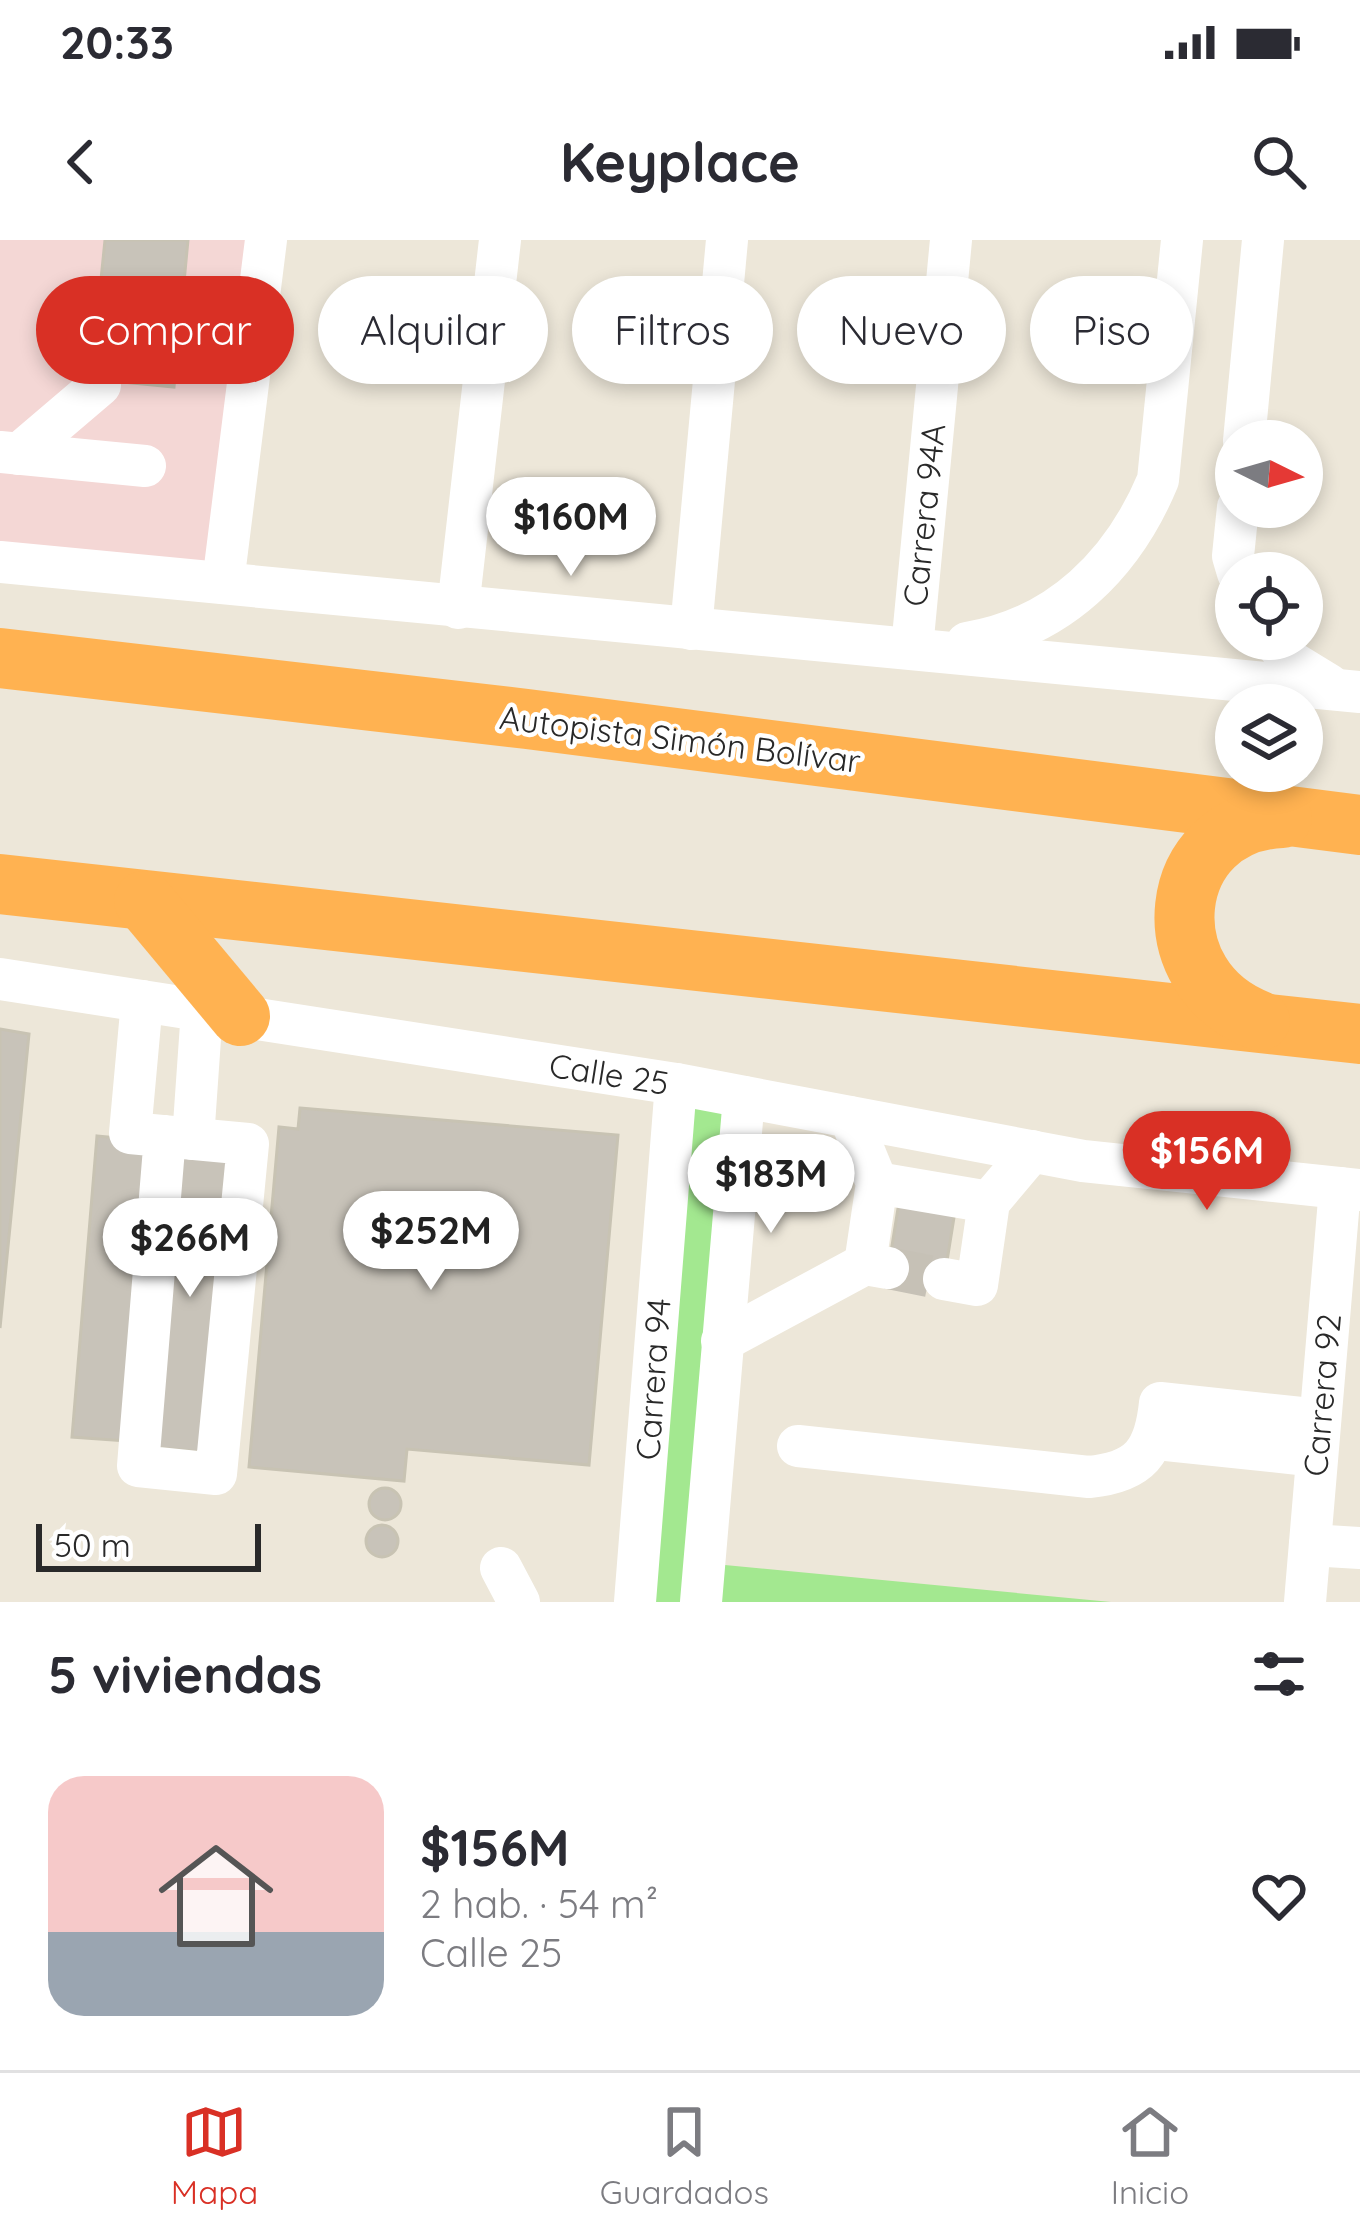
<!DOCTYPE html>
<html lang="es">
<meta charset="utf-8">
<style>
:root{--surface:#fff;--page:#f7f7f7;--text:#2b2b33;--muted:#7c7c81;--line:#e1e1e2;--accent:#d93025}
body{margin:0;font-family:Quicksand,sans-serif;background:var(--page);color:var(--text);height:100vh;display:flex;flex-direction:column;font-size:45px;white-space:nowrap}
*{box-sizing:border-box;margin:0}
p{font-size:39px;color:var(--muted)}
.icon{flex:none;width:66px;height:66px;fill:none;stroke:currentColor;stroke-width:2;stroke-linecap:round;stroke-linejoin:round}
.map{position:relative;height:1362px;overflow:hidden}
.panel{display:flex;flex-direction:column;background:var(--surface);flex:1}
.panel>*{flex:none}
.top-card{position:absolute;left:36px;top:36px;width:1290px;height:108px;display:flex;gap:24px}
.needle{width:78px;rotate:95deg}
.tools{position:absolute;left:1215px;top:180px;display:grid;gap:24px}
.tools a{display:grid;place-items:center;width:108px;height:108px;border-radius:50%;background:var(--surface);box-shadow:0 6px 18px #0003;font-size:60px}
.scale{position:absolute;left:36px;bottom:30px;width:225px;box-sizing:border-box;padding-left:12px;border:6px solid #292929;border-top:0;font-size:33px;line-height:42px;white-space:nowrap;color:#292929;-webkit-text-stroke:9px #fff;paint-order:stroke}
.price{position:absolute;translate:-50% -102px;padding:0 27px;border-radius:42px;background:#fff;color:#222;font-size:39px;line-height:78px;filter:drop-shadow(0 3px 6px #0008)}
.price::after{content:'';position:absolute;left:50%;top:72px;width:36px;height:27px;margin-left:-18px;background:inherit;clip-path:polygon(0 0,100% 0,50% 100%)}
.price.on{background:var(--accent);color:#fff}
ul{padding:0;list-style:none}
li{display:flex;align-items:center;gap:36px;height:300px;padding:0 48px}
li span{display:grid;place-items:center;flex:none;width:336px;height:240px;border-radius:36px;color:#555}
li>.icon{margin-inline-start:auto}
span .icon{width:144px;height:144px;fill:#fffc;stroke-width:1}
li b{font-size:51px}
h2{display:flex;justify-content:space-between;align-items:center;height:144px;padding:0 48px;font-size:51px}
.chip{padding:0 42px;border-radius:54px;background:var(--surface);box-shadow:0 6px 18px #0003;font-size:42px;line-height:108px}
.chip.on{background:var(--accent);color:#fff}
.status{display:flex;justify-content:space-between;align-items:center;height:84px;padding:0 60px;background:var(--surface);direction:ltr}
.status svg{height:33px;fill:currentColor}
header{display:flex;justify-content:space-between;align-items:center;height:156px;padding:0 48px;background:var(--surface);font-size:54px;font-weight:700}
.menu{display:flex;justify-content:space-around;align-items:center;height:168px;border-top:3px solid var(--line);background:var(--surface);font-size:33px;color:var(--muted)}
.menu a{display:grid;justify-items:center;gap:6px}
.menu .on{color:var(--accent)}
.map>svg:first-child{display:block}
.medical{fill:#f4d7d5}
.green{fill:#a3e890}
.building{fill:#c8c3b9;stroke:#c8c3b3;stroke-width:3}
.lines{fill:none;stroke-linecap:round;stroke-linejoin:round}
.minor-tunnel{stroke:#c6c1b6;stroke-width:42;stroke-dasharray:42 21;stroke-linecap:butt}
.minor{stroke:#fff;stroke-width:42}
.highway{stroke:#ffb251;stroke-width:60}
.labels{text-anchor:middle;stroke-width:9;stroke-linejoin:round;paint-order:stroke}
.street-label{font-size:33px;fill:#292929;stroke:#fff}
</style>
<div class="status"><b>20:33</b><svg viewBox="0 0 49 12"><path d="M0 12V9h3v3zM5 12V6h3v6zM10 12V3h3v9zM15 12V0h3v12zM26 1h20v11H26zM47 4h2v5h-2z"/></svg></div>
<header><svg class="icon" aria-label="back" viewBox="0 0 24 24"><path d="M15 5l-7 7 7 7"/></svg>Keyplace<svg class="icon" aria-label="search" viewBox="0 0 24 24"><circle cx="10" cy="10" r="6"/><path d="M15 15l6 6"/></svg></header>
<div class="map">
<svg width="1360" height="1362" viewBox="0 0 1360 1362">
<rect width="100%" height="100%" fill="#ede7d9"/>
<polygon class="medical" points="0,0 266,0 223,343 0,322"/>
<polygon class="green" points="676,844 744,857 704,1323 1111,1362 635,1362"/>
<g class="building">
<polygon points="105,0 188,0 174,147 111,141 115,100 95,99"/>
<polygon points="0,789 29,794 0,1088"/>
<polygon points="300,868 618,895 589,1225 407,1209 404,1241 249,1227 279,887 298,889"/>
<polygon points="97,896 151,901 126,1201 72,1197"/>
<polygon points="178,907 228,912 201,1212 151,1207"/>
<polygon points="900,956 956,965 942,1052 886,1043"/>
<circle cx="385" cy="1264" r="16"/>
<circle cx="382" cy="1301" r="16"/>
</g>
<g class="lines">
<polyline class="minor-tunnel" points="888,1028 944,1039"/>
<g class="minor">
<polyline points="1244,201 1263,0"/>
<polyline points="0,212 145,226"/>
<polyline points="19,214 100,145"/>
<polyline points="1238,267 1233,316 1238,333"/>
<polyline points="0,322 1360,452"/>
<polyline points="223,343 266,0"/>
<polyline points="458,368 500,0"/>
<polyline points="691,389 727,0"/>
<polyline points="1272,399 1293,423 1329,445"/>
<path d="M967,403c92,-15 156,-79 191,-163l24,-240"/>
<polyline points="912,408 951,0"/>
<polyline points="0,739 676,844 1083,921 1360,950"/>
<polyline points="142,761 130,893 248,904 216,1234 138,1226 165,896"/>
<polyline points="850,877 877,943 865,1024 888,1028"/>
<polyline points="193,899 202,770"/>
<polyline points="877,943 989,962"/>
<polyline points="944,1039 977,1045 989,962 1032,911"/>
<polyline points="722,1101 865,1024"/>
<polyline points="1157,1199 1317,1216"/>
<path d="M798,1206l291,31c51,-5 66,-25 71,-74l160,17"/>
<polyline points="1310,1305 1360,1308"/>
<polyline points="501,1328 519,1362"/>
<polyline points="635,1362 676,844"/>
<polyline points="701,1362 744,857"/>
<polyline points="1305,1362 1340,948"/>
</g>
<g class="highway">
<polyline points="0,418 527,479 1360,585"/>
<polyline points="0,644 1360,794"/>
<polyline points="144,661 240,776"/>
<path d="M1260,781c-112,-42 -95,-198 22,-203"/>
</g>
</g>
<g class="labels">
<g class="street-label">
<text transform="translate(924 275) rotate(-84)" y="12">Carrera 94A</text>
<text transform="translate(680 499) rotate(7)" y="12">Autopista Simón Bolívar</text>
<text transform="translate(609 834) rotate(9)" y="12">Calle 25</text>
<text transform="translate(653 1139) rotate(-86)" y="12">Carrera 94</text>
<text transform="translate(1322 1155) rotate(-85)" y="12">Carrera 92</text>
</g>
</g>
</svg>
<div class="tools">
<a><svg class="needle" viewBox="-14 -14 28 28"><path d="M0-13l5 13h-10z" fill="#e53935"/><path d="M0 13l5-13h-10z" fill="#7c7c81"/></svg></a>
<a><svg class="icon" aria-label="locate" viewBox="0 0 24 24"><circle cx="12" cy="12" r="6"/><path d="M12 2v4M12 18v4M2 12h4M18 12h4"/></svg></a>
<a><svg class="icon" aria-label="layers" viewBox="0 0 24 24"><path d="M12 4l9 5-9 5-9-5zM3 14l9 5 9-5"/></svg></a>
</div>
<div class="scale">50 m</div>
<b class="price" style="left:571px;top:339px">$160M</b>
<b class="price on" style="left:1207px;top:973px">$156M</b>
<b class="price" style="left:771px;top:996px">$183M</b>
<b class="price" style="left:431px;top:1053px">$252M</b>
<b class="price" style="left:190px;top:1060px">$266M</b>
<div class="top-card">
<a class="chip on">Comprar</a>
<a class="chip">Alquilar</a>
<a class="chip">Filtros</a>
<a class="chip">Nuevo</a>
<a class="chip">Piso</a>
</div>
</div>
<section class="panel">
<h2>5 viviendas<svg class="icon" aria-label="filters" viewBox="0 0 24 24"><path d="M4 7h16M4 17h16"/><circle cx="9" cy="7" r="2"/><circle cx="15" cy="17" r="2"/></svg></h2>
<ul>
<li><span style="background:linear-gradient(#f6c9c9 65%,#9aa5b1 0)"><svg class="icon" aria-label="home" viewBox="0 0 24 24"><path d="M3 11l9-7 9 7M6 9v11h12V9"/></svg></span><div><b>$156M</b><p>2 hab. · 54 m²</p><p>Calle 25</p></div><svg class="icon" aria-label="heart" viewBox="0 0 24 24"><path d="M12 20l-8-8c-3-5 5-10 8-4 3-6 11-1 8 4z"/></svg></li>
</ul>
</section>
<nav class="menu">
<a class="on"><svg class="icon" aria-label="map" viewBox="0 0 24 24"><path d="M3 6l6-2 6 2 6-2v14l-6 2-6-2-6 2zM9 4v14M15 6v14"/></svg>Mapa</a>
<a><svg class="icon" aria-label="saved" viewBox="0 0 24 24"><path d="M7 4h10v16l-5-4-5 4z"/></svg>Guardados</a>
<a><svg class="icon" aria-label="home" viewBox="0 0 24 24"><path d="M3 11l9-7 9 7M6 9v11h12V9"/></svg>Inicio</a>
</nav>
